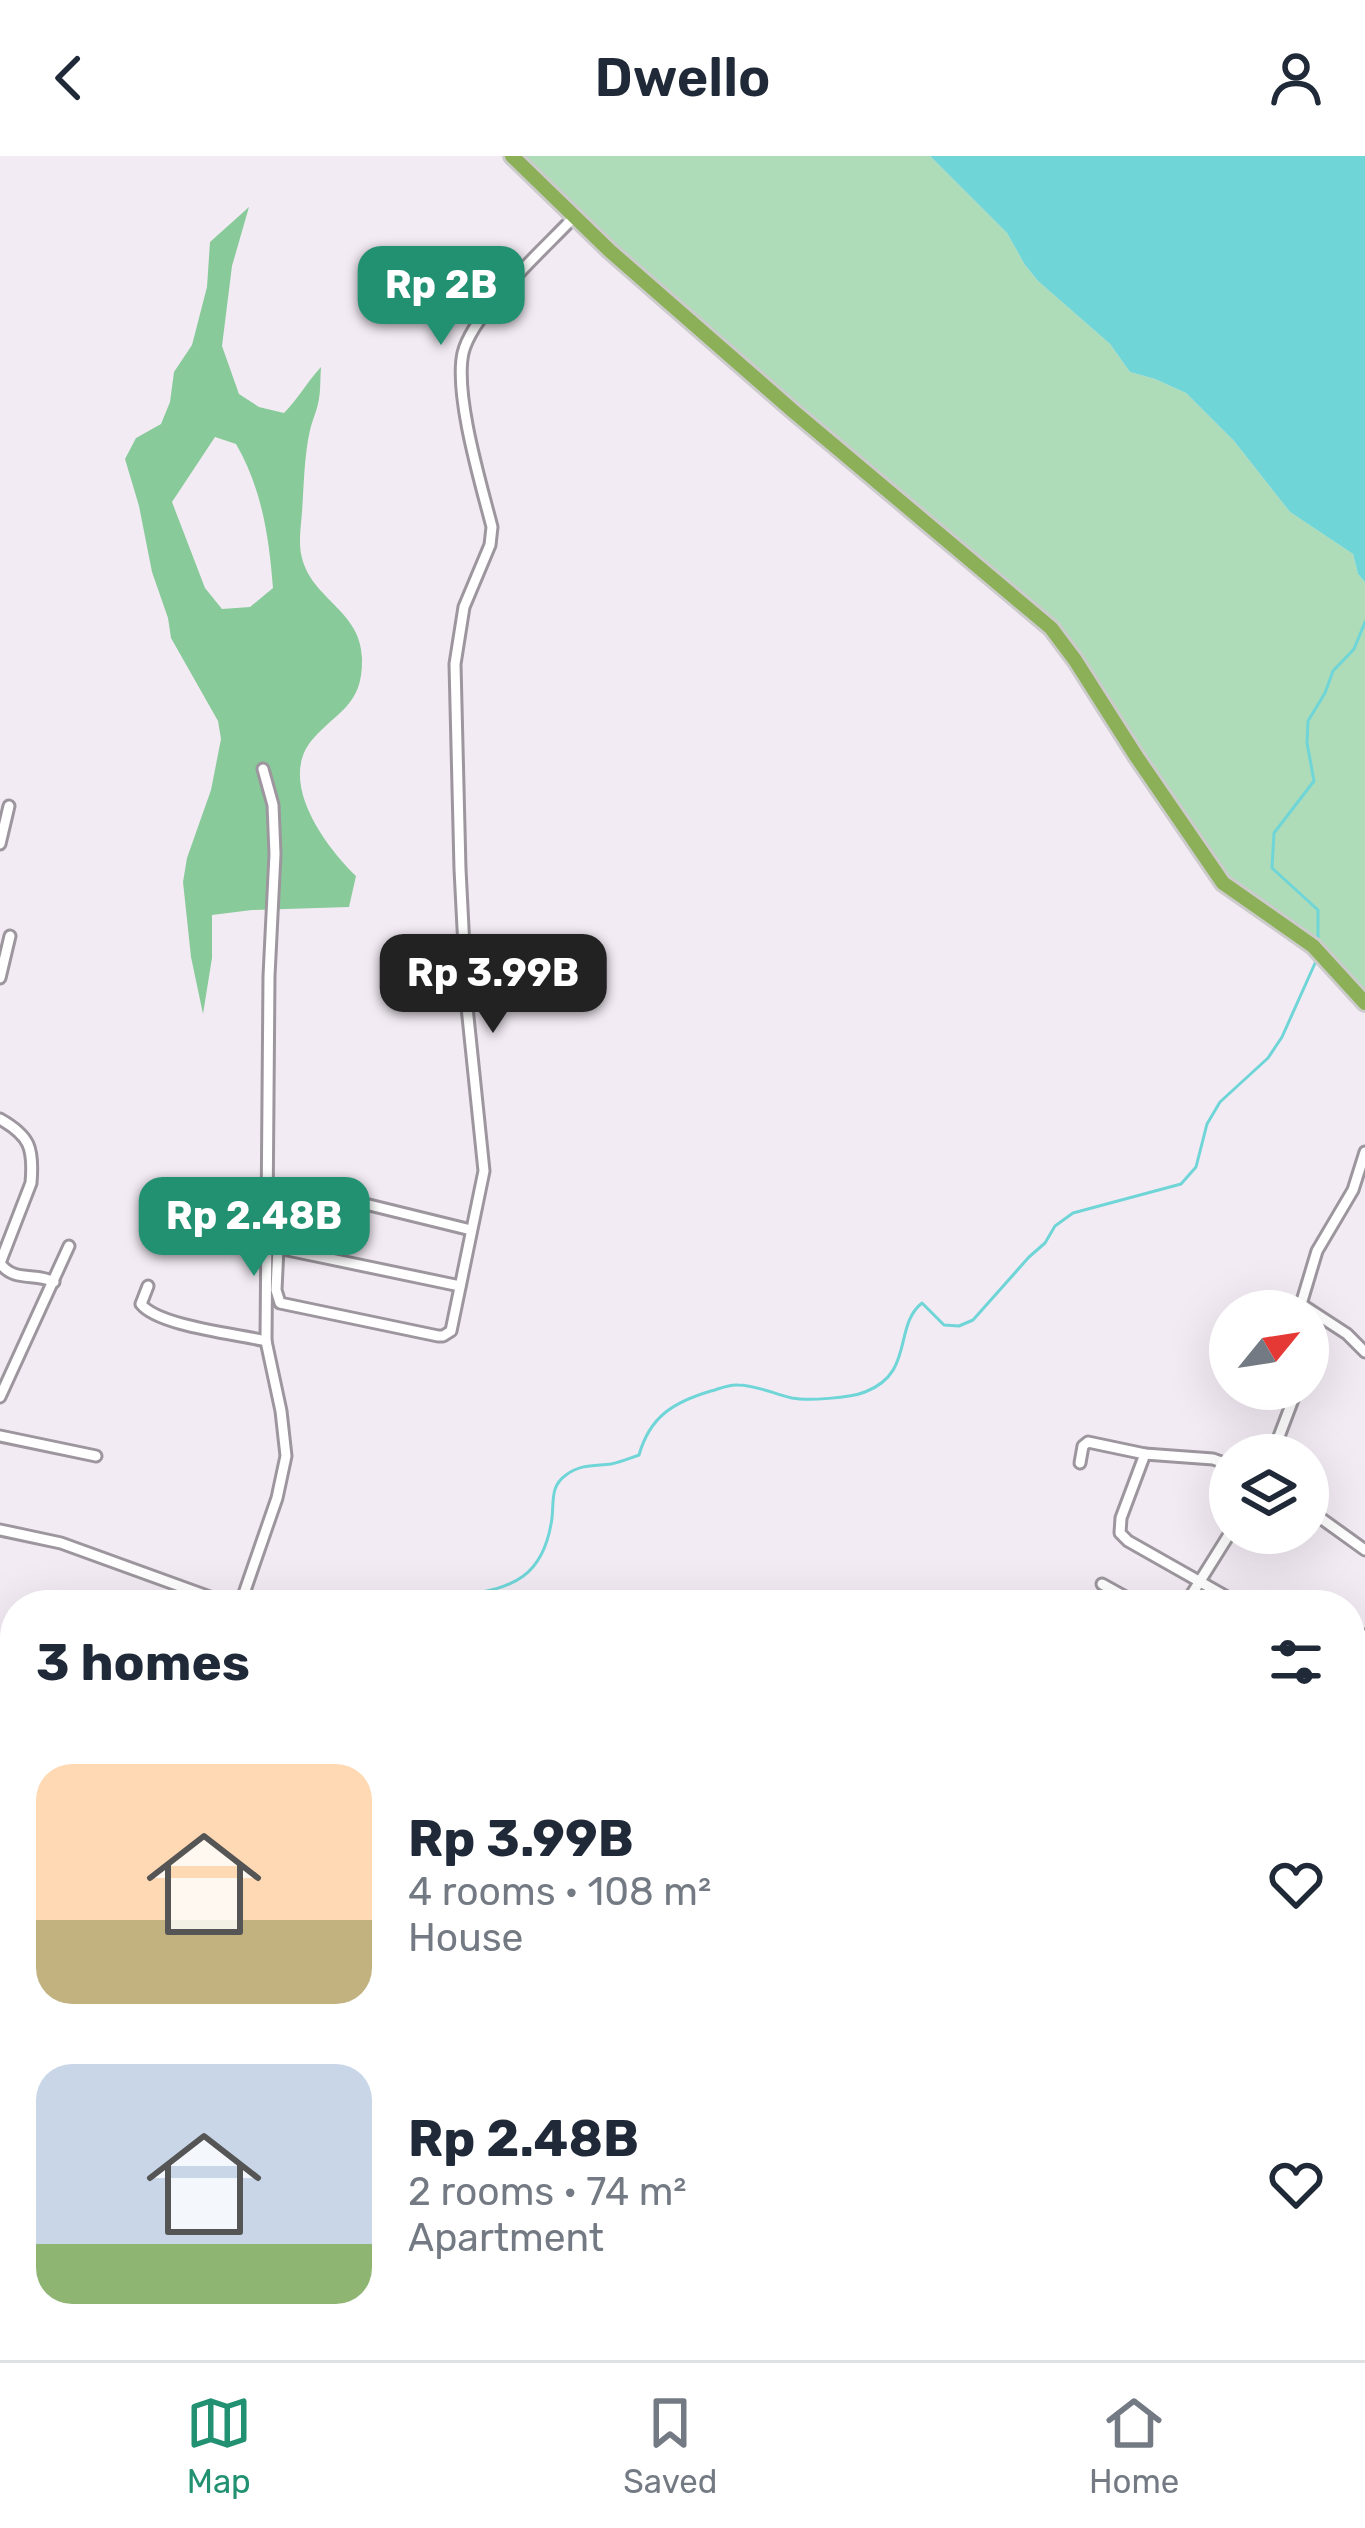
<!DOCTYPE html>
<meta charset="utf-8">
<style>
:root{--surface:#fff;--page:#f6f6f7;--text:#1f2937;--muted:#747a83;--line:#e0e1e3;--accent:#229171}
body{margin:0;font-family:Rubik,sans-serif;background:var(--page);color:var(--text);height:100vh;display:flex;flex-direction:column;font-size:45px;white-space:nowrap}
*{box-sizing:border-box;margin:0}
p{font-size:39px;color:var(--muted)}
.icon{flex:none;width:66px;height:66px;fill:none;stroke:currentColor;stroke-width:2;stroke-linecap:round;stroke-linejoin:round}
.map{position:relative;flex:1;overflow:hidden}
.side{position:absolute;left:0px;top:1434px;width:1365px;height:771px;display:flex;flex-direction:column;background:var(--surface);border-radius:48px 48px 0 0;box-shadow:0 12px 48px #0002}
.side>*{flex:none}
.needle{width:78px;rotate:60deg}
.tools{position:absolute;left:1209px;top:1134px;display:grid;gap:24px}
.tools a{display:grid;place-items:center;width:120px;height:120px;border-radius:50%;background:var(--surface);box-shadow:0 12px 48px #0002;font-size:60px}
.price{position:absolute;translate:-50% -102px;padding:0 27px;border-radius:24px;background:var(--accent);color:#fff;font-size:39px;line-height:78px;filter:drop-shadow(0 3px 6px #0008)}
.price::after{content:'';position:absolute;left:50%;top:72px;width:36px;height:27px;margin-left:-18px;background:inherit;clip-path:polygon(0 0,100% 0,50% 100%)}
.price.current{background:#222;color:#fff}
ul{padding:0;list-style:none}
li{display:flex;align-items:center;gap:36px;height:300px;padding:0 36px}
li span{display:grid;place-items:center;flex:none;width:336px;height:240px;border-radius:36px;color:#555}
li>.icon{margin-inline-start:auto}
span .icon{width:144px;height:144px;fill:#fffc;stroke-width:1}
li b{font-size:51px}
h2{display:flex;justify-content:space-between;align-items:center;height:144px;padding:0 36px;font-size:51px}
header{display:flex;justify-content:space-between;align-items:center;height:156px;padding:0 36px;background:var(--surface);font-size:54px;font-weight:600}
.tabs{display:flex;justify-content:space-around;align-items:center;height:168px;border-top:3px solid var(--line);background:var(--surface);font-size:33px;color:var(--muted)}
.tabs a{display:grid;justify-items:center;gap:6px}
.tabs .current{color:var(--accent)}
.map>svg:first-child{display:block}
.green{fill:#aedcb9}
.forest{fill:#89ca9a;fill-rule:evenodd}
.water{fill:#6fd5d7}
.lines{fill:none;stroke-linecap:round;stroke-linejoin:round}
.stream{stroke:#6fd5d7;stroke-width:3}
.minor-casing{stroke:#9d969e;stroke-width:15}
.highway-casing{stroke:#cccbcc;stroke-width:20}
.minor{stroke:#fff;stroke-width:9}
.highway{stroke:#8bb057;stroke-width:14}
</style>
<header><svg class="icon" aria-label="back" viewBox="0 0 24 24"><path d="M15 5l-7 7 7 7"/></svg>Dwello<svg class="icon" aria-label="person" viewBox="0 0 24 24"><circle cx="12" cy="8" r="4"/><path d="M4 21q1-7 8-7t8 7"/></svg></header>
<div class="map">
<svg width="1365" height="2204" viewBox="0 0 1365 2204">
<rect width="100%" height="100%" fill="#f3ebf4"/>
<polygon class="green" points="519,0 930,0 1007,77 1025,109 1038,125 1110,188 1130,216 1155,223 1186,237 1234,285 1290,356 1353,398 1358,418 1365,426 1365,838 1306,774 1233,728 1224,725 1065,480 880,324 618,94"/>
<path class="forest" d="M249,51l-17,59 -10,80 17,48 20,13 25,6c14,-14 23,-31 37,-46 -1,12 0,25 -3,37 -2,9 -6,17 -8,26 -6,27 -6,55 -8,82 -1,15 -4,31 0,46 10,41 59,53 60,100 1,48 -24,52 -50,82 -35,42 14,107 44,136l-7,31 -97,3 -40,5v43l-9,56 -12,-57 -8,-75 4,-24 24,-68 10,-51 -3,-18 -47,-83 -3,-20 -16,-46 -13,-66 -14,-47 11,-21 25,-14 9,-22 4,-30 18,-27 15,-58 3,-45zM215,281l21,7c26,45 33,93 37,144l-23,19 -28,2 -17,-21 -33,-86z"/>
<polygon class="water" points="930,0 1365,0 1365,426 1358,418 1353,398 1290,356 1234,285 1186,237 1155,223 1130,216 1110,188 1038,125 1025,109 1007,77"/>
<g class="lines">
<g class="stream">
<polyline points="1318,790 1318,754 1272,712 1274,677 1314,625 1307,587 1308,565 1325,537 1333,515 1354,493 1365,466"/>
<path d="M458,1449l3,-10c53,-6 83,-19 91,-77 2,-16 -2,-32 14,-43 14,-11 29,-9 45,-11 10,-2 19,-6 28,-9 11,-39 35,-53 72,-64 8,-2 18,-7 27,-6 18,0 36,9 54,13 16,3 58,0 73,-6 50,-19 28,-66 57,-89l22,22 15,1 14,-6 56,-63 16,-14 10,-17 18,-13 108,-29 15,-17 11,-43 13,-22 48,-44 14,-21 34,-76"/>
<polyline points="138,2204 142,2190"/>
</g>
<defs>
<g id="minor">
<polyline points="0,688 9,650"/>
<polyline points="0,822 10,780"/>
<path d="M0,963c30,17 34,29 31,64l-31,80c14,20 35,9 54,19"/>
<path d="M278,1092l-2,42 4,13 158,33h5l8,-5 33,-160 -17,-164 -7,-138 -5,-205 9,-57 26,-62 2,-18c-11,-43 -38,-132 -29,-174 10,-41 81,-104 111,-136"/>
<path d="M148,1130l-7,18c17,22 96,30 125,37"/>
<polyline points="460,1130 278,1092 280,1080 291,1063 357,1046 471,1074"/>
<polyline points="1301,1148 1347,1178 1365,1196"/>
<polyline points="1299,1155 1317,1095 1353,1034 1365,996"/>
<polyline points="0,1241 69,1090"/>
<polyline points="0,1280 96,1300"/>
<polyline points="1145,1298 1121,1362 1120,1377 1128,1385 1241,1449"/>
<polyline points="1272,1299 1297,1233"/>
<polyline points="1080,1307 1083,1290 1088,1286 1145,1298 1213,1303 1230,1309"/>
<polyline points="1308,1353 1365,1394"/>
<polyline points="0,1374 61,1387 232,1449"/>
<polyline points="1102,1428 1140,1449"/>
<polyline points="240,1449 277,1342 286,1300 281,1255 266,1185 269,820 275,698 273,649 263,613"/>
<polyline points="1185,1449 1230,1377"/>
<polyline points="1350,1487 1365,1479"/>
<polyline points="1350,1515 1365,1546"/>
<polyline points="1350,1738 1364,1735 1362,1744 1365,1743"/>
<polyline points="1350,1795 1365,1797"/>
<polyline points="0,1820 15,1817"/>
<polyline points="1350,2073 1365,2079"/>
<polyline points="1350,2096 1365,2102"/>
<polyline points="1035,2190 1066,2204"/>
<polyline points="1197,2190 1230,2204"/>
<polyline points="321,2204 324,2190"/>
<polyline points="475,2204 478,2190"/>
<polyline points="543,2204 546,2190"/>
<polyline points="954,2204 964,2190"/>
<polyline points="974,2204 985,2190"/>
<polyline points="1097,2204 1099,2190"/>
<polyline points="1263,2204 1268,2190"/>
</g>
<polyline id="highway" points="512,0 610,95 793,255 1051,472 1075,504 1136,600 1223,727 1313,790 1365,847"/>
</defs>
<use href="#minor" class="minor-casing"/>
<use href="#highway" class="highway-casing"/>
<use href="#minor" class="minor"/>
<use href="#highway" class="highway"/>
</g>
</svg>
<div class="tools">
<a><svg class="needle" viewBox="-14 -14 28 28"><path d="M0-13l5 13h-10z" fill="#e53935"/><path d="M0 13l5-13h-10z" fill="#747a83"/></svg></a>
<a><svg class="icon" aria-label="layers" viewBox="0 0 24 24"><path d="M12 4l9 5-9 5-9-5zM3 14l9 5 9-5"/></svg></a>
</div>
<b class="price" style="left:441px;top:192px">Rp 2B</b>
<b class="price current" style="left:493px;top:880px">Rp 3.99B</b>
<b class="price" style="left:254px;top:1123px">Rp 2.48B</b>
<section class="side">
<h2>3 homes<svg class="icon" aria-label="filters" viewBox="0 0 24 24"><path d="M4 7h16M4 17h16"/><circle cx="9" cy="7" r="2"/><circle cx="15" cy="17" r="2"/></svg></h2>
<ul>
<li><span style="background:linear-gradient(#ffd9b3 65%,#c2b280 0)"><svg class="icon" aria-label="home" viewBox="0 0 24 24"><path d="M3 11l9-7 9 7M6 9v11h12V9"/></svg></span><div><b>Rp 3.99B</b><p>4 rooms · 108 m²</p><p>House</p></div><svg class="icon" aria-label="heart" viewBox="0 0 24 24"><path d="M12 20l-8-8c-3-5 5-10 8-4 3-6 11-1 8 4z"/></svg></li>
<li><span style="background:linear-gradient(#c9d6e8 75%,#8fb573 0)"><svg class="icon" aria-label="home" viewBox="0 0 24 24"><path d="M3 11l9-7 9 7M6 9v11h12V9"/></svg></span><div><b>Rp 2.48B</b><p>2 rooms · 74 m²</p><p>Apartment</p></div><svg class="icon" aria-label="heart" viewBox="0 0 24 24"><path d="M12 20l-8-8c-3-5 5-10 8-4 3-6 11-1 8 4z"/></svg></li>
</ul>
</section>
</div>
<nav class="tabs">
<a class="current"><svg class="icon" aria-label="map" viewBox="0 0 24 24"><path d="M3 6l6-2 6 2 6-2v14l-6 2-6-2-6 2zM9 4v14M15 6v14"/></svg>Map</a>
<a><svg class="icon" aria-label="saved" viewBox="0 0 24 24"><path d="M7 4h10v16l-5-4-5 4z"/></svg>Saved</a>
<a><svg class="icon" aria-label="home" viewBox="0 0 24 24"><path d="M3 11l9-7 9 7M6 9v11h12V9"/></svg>Home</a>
</nav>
